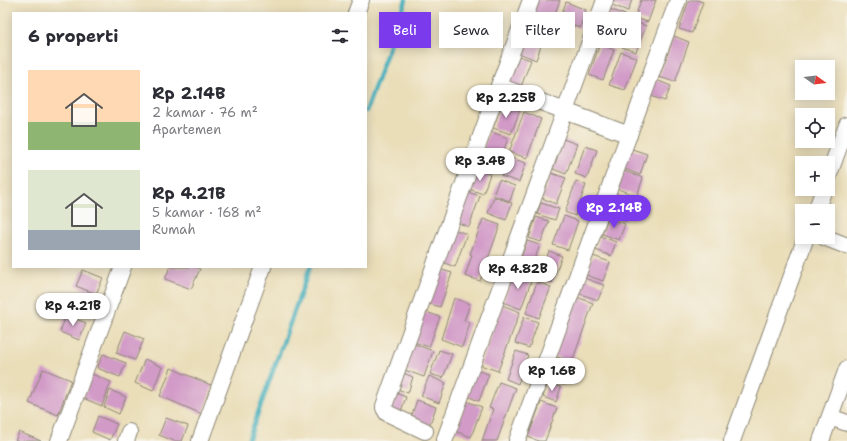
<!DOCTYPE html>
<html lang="id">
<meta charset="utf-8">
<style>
:root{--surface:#fff;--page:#f7f7f7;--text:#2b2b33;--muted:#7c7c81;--accent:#7c3aed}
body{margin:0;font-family:"Shantell Sans",sans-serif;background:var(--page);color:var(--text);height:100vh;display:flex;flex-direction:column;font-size:15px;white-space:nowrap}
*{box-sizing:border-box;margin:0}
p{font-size:13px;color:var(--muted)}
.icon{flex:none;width:22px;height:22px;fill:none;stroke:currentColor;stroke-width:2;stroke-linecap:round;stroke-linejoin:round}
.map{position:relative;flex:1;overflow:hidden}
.panel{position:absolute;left:12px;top:12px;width:355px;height:256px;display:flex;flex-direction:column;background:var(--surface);border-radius:0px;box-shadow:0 2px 10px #0003}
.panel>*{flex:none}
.hud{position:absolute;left:379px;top:12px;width:380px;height:36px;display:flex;gap:8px}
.needle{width:26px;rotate:104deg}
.buttons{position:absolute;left:795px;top:60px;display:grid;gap:8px}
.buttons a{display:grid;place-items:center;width:40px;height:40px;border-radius:0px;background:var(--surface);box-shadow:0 2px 10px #0003;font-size:20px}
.price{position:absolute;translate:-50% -34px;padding:0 9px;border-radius:14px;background:#fff;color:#222;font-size:13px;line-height:26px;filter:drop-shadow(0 1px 2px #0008)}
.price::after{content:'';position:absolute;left:50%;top:24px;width:12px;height:9px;margin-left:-6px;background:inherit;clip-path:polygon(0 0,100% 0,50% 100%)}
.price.selected{background:var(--accent);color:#fff}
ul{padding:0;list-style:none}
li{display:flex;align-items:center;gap:12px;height:100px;padding:0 16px}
li span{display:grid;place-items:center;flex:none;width:112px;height:80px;border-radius:0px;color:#555}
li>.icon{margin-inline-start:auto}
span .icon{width:48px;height:48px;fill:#fffc;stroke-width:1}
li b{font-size:17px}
h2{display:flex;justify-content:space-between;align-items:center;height:48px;padding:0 16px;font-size:17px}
.chip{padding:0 14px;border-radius:0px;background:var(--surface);box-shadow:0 2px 10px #0003;font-size:14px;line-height:36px}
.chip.selected{background:var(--accent);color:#fff}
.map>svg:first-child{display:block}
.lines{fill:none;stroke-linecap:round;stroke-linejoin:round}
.stream{stroke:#3faebb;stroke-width:4.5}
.building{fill:#d19ac7}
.street-casing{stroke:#8a8472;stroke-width:18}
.street{stroke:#fff;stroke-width:16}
</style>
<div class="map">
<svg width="847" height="441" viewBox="0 0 847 441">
<rect width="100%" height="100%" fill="#f7f3e8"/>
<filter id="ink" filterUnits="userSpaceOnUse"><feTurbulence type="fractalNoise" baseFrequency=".025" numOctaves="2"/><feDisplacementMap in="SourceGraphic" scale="8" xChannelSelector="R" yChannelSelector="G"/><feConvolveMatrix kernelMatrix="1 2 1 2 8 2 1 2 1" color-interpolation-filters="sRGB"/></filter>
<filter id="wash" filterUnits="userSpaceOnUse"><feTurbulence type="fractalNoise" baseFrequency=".012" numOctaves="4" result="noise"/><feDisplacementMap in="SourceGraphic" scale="16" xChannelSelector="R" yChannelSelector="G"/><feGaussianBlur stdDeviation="0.9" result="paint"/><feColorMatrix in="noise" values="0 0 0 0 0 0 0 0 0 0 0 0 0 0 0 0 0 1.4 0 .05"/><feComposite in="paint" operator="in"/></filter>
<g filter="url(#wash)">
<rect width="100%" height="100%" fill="#eadeb9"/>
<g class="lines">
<g class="stream">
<polyline points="366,111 406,0"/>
<polyline points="248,441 310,267"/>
</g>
</g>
<g id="blocks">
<g class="building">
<polygon points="533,0 560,0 546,37 526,30"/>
<polygon points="613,0 632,0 628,11 612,5"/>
<polygon points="641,0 656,0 648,22 635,18"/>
<polygon points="689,0 697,0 703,2 692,33 679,29"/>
<polygon points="566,2 586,10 580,28 559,21"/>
<polygon points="610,9 625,15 614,44 599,39"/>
<polygon points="631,20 646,26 636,52 622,47"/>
<polygon points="523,33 543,40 536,60 516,52"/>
<polygon points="674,36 689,42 675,82 659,77"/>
<polygon points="600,44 614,50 603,80 589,75"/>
<polygon points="621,52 637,58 625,90 609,85"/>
<polygon points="515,55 531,60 519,92 504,86"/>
<polygon points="654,79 671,86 665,101 648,95"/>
<polygon points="502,104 520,110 511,134 493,128"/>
<polygon points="524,112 541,119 527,158 509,152"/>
<polygon points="489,131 508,138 502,156 483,149"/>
<polygon points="563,139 577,144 566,174 553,169"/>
<polygon points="585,146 597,150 587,178 575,174"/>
<polygon points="629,148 647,154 640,175 622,168"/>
<polygon points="483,151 496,156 491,171 478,166"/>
<polygon points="508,157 526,163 519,182 501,176"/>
<polygon points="477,169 490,174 483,194 469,189"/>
<polygon points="624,171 643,178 637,196 618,189"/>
<polygon points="551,173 566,178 556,204 542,198"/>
<polygon points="499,180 515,186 510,201 493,195"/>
<polygon points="576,181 586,185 575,216 565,212"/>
<polygon points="467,192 480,196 469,227 456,222"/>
<polygon points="615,194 632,201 625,221 608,214"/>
<polygon points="494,197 512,203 506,220 488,213"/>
<polygon points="541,203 559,209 555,220 537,214"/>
<polygon points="564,216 578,221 568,250 553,245"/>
<polygon points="536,217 549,221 541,242 529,238"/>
<polygon points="608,218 625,224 619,240 602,234"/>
<polygon points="483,219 500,225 480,281 465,276 472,255 470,254"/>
<polygon points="453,229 467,234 455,267 442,262"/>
<polygon points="600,236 616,242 611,256 596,250"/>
<polygon points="527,241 540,245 530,273 517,268"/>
<polygon points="549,251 562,256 552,283 539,279"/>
<polygon points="593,256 610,262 603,281 586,275"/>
<polygon points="170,267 196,267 200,269 191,289 165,279"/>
<polygon points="439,269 452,273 440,307 427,303"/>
<polygon points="83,270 103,278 96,294 76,286"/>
<polygon points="514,272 532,279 521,309 503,302"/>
<polygon points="584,278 604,285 598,300 578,293"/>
<polygon points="537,282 551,287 539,318 526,313"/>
<polygon points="574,296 593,303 572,362 554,356"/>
<polygon points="454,298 470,304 464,321 470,323 462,347 441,339"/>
<polygon points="502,305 520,312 498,371 480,365"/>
<polygon points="421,310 440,317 429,347 411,341"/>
<polygon points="66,315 86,323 79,340 60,332"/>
<polygon points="524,317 538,322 529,348 515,343"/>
<polygon points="125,331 144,339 135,360 116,353"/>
<polygon points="412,343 433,351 424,377 402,369"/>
<polygon points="439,350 452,354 443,378 430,374"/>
<polygon points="516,351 528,355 518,384 506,379"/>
<polygon points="103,354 126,363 120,377 97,368"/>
<polygon points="145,359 162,367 153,391 135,383"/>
<polygon points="553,361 571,367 564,385 547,379"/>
<polygon points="171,368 213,386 202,414 160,396"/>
<polygon points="43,369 71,380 58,415 29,403"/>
<polygon points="476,370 489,374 479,401 467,396"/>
<polygon points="401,372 413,377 408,393 395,388"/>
<polygon points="92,374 111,382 102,406 83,398"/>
<polygon points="429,376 446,383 439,403 421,396"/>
<polygon points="499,382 516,388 497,441 482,441 493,409 489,408"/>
<polygon points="548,383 561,387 556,402 543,397"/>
<polygon points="110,390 126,397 119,414 104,407"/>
<polygon points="393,392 406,397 400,414 387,409"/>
<polygon points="417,400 436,407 429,427 410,420"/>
<polygon points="466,401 482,407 471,437 455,431"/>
<polygon points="541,402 557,408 545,441 539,441 528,437"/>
<polygon points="98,416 117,424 110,440 92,432"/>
<polygon points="166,418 188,426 182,441 174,441 159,435"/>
<polygon points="19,432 41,441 15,441"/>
</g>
</g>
</g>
<g filter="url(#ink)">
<use href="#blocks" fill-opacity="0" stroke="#8a8472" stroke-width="1"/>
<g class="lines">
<defs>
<g id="street">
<polyline points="605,0 565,111 629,135"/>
<polyline points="356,13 361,0"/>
<polyline points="828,177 847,125"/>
<polyline points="816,211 824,189"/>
<polyline points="824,237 847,246"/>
<polyline points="830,417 847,423"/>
<polyline points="425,431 387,413 384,408 384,406 499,86"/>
<polyline points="445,439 565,111 499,86 531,0"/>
<polyline points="59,441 123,267"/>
<polyline points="126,441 129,432"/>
<polyline points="200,441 263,267"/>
<polyline points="517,441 678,0"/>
<polyline points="732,441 806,237"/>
<polyline points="821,441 847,369"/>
</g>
</defs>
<use href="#street" class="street-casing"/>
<use href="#street" class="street"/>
</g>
</g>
</svg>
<div class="buttons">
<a><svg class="needle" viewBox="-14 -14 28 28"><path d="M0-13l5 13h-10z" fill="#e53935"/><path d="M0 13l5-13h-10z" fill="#7c7c81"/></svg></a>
<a><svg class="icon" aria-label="locate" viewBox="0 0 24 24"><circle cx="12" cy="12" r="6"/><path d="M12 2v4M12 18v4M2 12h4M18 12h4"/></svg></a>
<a>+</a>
<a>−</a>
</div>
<b class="price" style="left:506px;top:119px">Rp 2.25B</b>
<b class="price" style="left:480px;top:182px">Rp 3.4B</b>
<b class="price selected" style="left:614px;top:229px">Rp 2.14B</b>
<b class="price" style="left:518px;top:290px">Rp 4.82B</b>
<b class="price" style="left:73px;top:327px">Rp 4.21B</b>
<b class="price" style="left:552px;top:392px">Rp 1.6B</b>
<div class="hud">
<a class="chip selected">Beli</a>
<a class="chip">Sewa</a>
<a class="chip">Filter</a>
<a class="chip">Baru</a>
</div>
<section class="panel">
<h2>6 properti<svg class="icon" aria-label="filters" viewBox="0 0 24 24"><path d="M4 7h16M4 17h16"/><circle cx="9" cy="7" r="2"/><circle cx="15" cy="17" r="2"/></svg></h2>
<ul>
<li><span style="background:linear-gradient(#ffd9b3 65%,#8fb573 0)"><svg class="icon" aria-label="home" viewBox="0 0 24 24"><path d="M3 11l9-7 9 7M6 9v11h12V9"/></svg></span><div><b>Rp 2.14B</b><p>2 kamar · 76 m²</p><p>Apartemen</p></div></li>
<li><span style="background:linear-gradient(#dfe7d0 75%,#9aa5b1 0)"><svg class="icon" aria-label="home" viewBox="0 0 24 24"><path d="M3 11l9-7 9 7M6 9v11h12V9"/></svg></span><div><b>Rp 4.21B</b><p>5 kamar · 168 m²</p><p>Rumah</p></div></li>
</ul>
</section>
</div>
